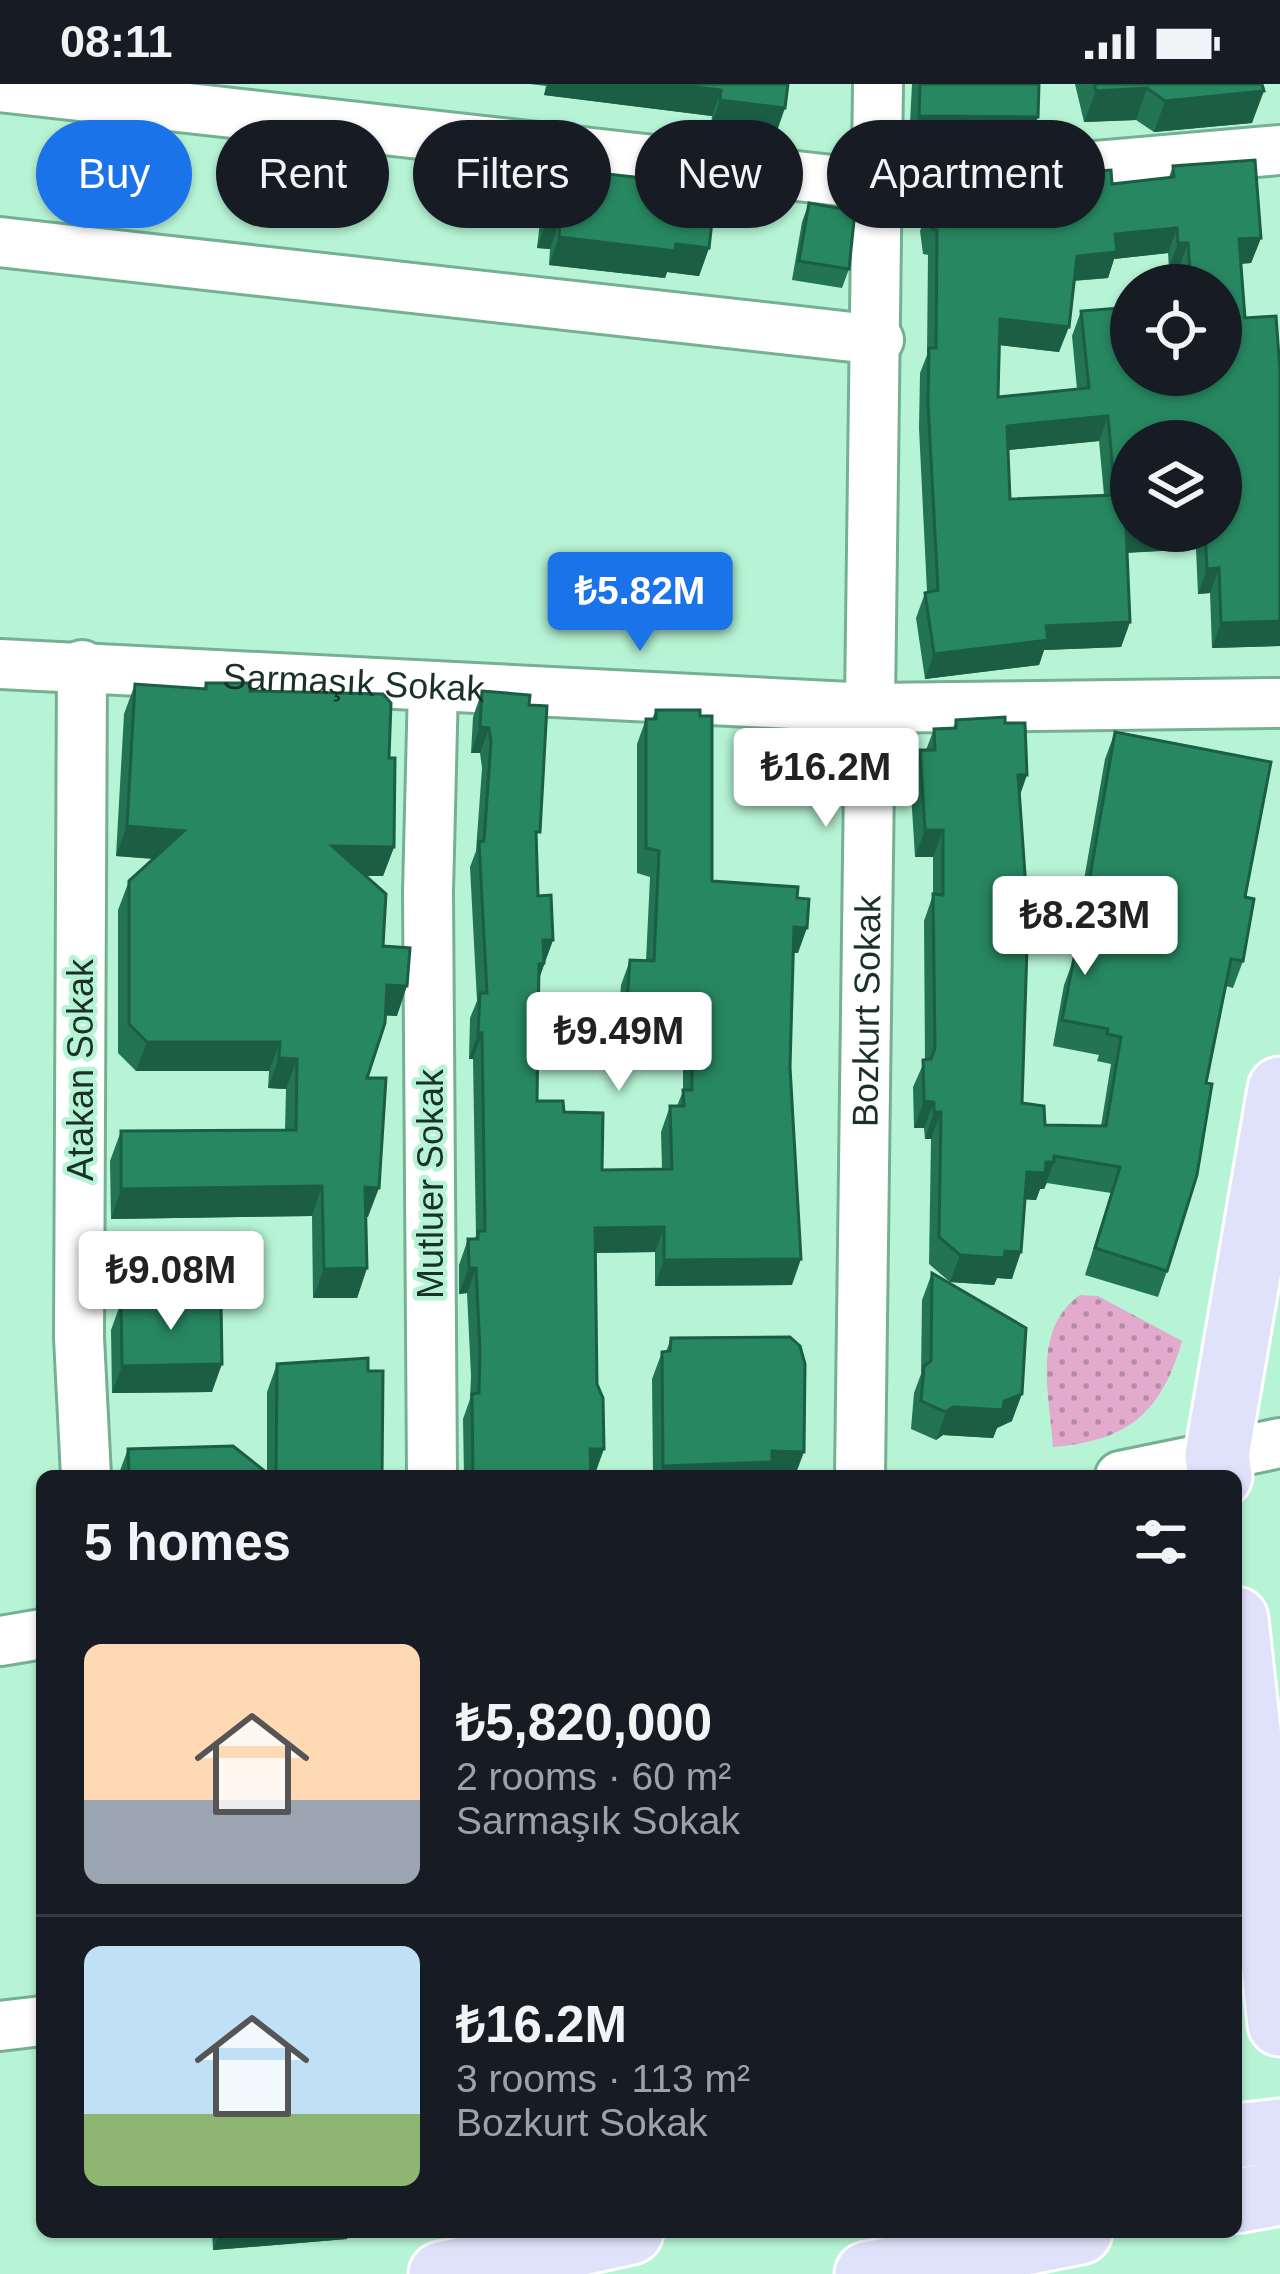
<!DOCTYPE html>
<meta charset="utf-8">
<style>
:root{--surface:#171b24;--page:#20242c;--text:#f1f3f6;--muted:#9ea1a6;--line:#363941;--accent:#1a73e8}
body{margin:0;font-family:Helvetica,sans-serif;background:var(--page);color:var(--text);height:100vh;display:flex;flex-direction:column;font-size:45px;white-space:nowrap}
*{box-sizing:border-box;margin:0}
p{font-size:39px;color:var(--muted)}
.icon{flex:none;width:66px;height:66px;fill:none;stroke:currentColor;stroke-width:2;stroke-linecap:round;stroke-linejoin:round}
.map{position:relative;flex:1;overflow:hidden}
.sheet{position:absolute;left:36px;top:1386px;width:1206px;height:768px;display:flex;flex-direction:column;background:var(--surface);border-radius:18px;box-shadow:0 3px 9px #0004}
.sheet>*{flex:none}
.guide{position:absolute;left:36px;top:36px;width:1209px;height:108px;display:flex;gap:24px}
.buttons{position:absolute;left:1110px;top:180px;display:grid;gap:24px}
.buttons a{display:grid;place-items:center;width:132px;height:132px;border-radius:50%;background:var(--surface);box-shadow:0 3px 9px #0004;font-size:60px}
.price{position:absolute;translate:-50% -102px;padding:0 27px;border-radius:12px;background:#fff;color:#222;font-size:39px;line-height:78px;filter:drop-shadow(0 3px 6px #0008)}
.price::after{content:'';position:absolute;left:50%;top:72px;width:36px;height:27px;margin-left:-18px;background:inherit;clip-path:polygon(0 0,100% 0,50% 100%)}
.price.current{background:var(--accent);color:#fff}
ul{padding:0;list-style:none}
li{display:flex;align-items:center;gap:36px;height:300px;padding:0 48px}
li+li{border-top:3px solid var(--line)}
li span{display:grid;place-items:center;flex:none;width:336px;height:240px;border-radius:18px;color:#555}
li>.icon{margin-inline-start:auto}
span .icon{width:144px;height:144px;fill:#fffc;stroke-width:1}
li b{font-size:51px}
h2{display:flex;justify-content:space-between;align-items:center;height:144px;padding:0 48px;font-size:51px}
.chip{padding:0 42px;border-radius:54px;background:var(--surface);box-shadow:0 3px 9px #0004;font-size:42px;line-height:108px}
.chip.current{background:var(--accent);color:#fff}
.status{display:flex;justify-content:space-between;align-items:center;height:84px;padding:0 60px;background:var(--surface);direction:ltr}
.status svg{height:33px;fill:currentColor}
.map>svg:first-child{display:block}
.grass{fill:url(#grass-dots)}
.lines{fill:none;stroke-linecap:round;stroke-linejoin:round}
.minor-casing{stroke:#75b092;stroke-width:54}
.major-casing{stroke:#fff;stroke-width:69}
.minor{stroke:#fff;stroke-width:48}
.major{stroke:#e0e2fc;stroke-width:63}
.wall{fill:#227453;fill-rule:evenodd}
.shaded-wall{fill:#1b5e43}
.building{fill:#278760;stroke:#1b5e43;stroke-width:3;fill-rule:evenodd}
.labels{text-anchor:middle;stroke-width:9;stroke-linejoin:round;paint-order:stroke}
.street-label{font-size:36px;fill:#193126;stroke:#b7f4d5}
</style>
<div class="status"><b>08:11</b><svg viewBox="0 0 49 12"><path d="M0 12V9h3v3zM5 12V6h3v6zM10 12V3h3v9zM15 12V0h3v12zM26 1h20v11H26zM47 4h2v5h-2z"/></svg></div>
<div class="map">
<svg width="1280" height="2190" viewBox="0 0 1280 2190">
<defs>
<pattern id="grass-dots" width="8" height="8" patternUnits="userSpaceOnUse" patternTransform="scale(3)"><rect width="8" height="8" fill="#e2aacc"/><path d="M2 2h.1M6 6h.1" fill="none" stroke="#b68ba5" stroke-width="1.8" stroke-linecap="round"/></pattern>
</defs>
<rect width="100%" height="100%" fill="#b7f4d5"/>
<path class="grass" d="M1080,1211l18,1 84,45c-21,73 -55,100 -129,106 -3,-53 -22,-117 27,-152z"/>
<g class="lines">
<defs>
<g id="minor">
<polyline points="0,3 877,101 1280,66"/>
<polyline points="0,158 879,256"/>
<path id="s1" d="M0,580l870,44 410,-5"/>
<polyline points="82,581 79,1254 86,1392"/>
<polyline points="432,1392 428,808 433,602"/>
<path id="s2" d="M860,1392l18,-1392"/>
<polyline points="1120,1392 1280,1359"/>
<polyline points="0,1557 42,1550"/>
<polyline points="0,1942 42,1937"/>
</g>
<g id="major">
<polyline points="1220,1392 1217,1371 1280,1005"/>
<polyline points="1236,1535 1280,1940"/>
<polyline points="1236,2052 1280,2047"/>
<polyline points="1236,2117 1280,2109"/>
<polyline points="441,2190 631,2148"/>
<polyline points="867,2190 1080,2148"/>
</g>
</defs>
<use href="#minor" class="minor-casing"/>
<use href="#major" class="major-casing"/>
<use href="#minor" class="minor"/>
<use href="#major" class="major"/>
</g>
<g class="wall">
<polygon points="530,0 788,0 776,50 711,42 712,32 544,11 546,2"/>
<polygon points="912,0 1039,0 1028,59 909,58"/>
<polygon points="1075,0 1262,0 1252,39 1154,48 1136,36 1084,38"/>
<path d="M1173,82l88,72 -10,25 -10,1 4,54 35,53v275l-68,2 -2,-55 -12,1 -2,-45 -69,4 3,69 -9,25 -77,3 -5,15 -114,14 -9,-61 9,-25 2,-1 -8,-164 1,-55 7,-18 1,-100 -5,-1 -3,-23 9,-25 240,-29zM1168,169l1,15h10l1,17h41l-90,90 -50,-64 -9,25 5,53 -79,8 1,-52 60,7 15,-71 34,-3 6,-19zM1099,357l5,54 -94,4 -2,-49zM1131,357l90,90h-90z"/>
<polygon points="553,84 709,164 699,192 667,188 665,194 549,181 550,165 537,164 543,112"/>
<polygon points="809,119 849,185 842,204 792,196 802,138"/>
<polygon points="206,599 250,607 389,674 394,763 383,792 366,792 383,862 397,932 385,931 367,994 367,1184 357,1214 313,1214 312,1132 111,1135 110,1077 121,1047 285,1046 286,1005 268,1004 269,987 136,987 118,969 118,826 129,797 153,775 116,772 124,630 135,600 204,604"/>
<polygon points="482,607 529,621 538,812 553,856 539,895 537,1017 564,1028 602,1086 662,1085 661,1048 670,1022 677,1022 683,1007 683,977 616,973 621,901 630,876 646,877 650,793 637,789 637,660 646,635 652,635 656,626 712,797 798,869 793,869 790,983 792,1201 655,1202 655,1168 595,1169 595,1390 591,1390 591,1392 464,1392 463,1335 470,1315 471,1292 467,1209 459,1210 459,1181 468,1155 474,1155 476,1152 473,975 469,975 470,934 477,917 470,783 476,767 482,684 480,669 471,669 473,633"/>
<polygon points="956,636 1005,639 1020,711 1022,1019 1045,1041 1101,1042 1111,980 1097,977 1099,971 1053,962 1064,901 1074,874 1082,874 1088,844 1076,842 1105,675 1115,648 1245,813 1243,877 1233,904 1226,902 1167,1187 1158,1213 1085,1191 1111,1109 1047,1099 1044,1105 1040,1105 1036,1116 1025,1115 1012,1195 997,1194 994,1201 950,1198 929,1180 931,1055 925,1055 924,1044 914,1044 913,1003 925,976 924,837 933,811 933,773 915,773 910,693 920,666 926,666 934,645 953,644"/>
<polygon points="932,1189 1012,1337 997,1344 993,1354 943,1351 936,1356 911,1345 914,1309 921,1290 922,1216"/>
<polygon points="121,1218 212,1308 112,1309 111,1246"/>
<polygon points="671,1254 795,1392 653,1392 652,1295 662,1268 666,1268"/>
<polygon points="277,1280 368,1287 382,1392 118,1392 128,1365 267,1388 267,1308"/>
<polygon points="212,2148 349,2148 347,2155 213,2166"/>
</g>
<g class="shaded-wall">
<polygon points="548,0 670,0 721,6 712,32 544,11"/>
<polygon points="1147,4 1136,36 1084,38 1096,7"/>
<polygon points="1264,7 1252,39 1154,48 1165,17"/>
<polygon points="720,16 785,24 776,50 711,42"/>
<polygon points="919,32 1038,33 1028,59 909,58"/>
<polygon points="547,136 560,137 550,165 537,164"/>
<polygon points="1177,144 1168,169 1114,175 1108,194 1067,197 1077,172 1115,150"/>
<polygon points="559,153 676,160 709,164 699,192 667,188 665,194 549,181"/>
<polygon points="1261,154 1251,179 1230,180 1239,155"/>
<polygon points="1178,159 1188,159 1179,184 1169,184"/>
<polygon points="1000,235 1069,243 1059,268 991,260"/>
<polygon points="1108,332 1099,357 998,367 1007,342"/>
<polygon points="1126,444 1131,444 1131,447 1203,447 1196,465 1117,469"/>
<polygon points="1219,484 1210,509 1198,510 1207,485"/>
<polygon points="1280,537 1280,562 1212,564 1221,539"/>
<polygon points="1130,538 1121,563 1044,566 1039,581 925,595 934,570 1046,542"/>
<polygon points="480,643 489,644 480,669 471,669"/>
<polygon points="1018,691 1027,691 1018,717"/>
<polygon points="127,742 184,747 173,776 116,772"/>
<polygon points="925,746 943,746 933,773 915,773"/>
<polygon points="332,762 394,763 383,792 322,792"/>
<polygon points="794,843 807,844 798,869 785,868"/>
<polygon points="543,856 553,856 535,905"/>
<polygon points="387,901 407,902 397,932 377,931"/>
<polygon points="625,947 692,952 683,977 616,973"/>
<polygon points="482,949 473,975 469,975 478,950"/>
<polygon points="147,958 280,958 269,987 136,987"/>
<polygon points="279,974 297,975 286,1005 268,1004"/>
<polygon points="924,1017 934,1018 924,1044 914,1044"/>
<polygon points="934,1028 941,1028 931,1055 925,1055"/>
<polygon points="1046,1078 1054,1078 1044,1105 1040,1105 1036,1116 1017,1115 1027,1088"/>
<polygon points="322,1102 312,1132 111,1135 121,1105"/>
<polygon points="365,1103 379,1104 368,1133 354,1133"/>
<polygon points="664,1143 655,1168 586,1169 595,1144"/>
<polygon points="1005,1167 1021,1168 1012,1195 997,1194 994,1201 950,1198 960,1171"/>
<polygon points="801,1175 792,1201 655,1202 664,1176"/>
<polygon points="367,1184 357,1214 313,1214 324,1185"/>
<polygon points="469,1184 476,1184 467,1209 459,1210"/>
<polygon points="222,1280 212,1308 112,1309 122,1282"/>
<polygon points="1022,1310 1012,1337 997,1344 993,1354 943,1351 936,1356 946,1328 953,1323 1004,1317"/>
<polygon points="590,1365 604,1365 595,1390 581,1390"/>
<polygon points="772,1367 804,1368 795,1392 659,1392 663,1382"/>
<polygon points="220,2148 349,2148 347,2155 213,2166"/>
</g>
<g class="building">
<polygon points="670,0 788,0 785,24 720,16 721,6"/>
<polygon points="920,0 1039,0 1038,33 919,32"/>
<polygon points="1094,0 1262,0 1264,7 1165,17 1147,4 1096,7"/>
<path d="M1255,76l6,78 -22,1 6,79 31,-2 4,55v250l-59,2 -2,-55 -12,1 -2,-38h16v-90h-90v87h-5l4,94 -84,4 2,14 -114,14 -9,-61 13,-3 -10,-187 1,-55h7l1,-118 -5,-1 -3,-23 15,-15 113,-17 54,-4 1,14 62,-7 -1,-11zM1177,144l1,15h10l3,42h30v90h-90v-68l-50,4 8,77 -91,9 2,-78 69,8 8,-71 40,-4 -2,-18zM1108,332l7,79 -105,4 -3,-73z"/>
<polygon points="553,84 716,102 709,164 676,160 675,167 559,153 560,137 547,136"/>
<polygon points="809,119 855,127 849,185 799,177"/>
<polygon points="206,599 250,599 250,607 383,610 391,619 389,674 395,674 394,763 332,762 386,810 383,862 410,864 407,902 387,901 385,939 367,994 386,994 379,1104 365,1103 367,1184 324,1185 322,1102 121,1105 121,1047 296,1046 297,975 279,974 280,958 147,958 129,940 129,797 184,747 127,742 135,600 206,605"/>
<polygon points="482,607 530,611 529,621 547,622 540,748 536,748 538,812 551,811 553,856 543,856 544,879 539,880 537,1017 563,1017 564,1028 603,1029 602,1086 672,1085 670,1022 684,1022 683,1006 692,1006 692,952 625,947 630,876 654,877 659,767 646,764 646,635 656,635 656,626 700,626 700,632 712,632 712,797 798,803 797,814 809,815 807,844 794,843 790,983 801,1175 664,1176 664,1143 595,1144 597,1300 603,1314 604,1365 590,1365 591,1392 473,1392 472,1310 479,1309 480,1266 476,1184 469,1184 468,1155 478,1155 478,1147 485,1147 482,949 478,950 480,909 487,909 479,758 484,757 491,658 489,644 480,643"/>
<polygon points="1005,633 1005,639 1025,639 1027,691 1018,691 1028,833 1022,1019 1044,1022 1045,1041 1106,1042 1121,953 1107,950 1108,945 1062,936 1074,874 1087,874 1098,817 1086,815 1115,648 1271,678 1245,813 1254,815 1243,877 1231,875 1206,999 1212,1000 1197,1091 1167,1187 1095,1164 1120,1083 1054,1072 1054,1078 1046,1078 1045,1089 1027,1088 1021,1168 1005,1167 1004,1174 960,1171 939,1153 941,1028 934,1028 934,1018 924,1017 923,976 931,975 935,964 933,810 943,811 943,746 925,746 920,666 935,666 934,645 956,644 956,636"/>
<polygon points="932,1189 1026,1244 1022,1310 1004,1317 1003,1326 953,1323 946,1328 921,1317 924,1282 931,1277"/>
<polygon points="221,1217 222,1280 122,1282 121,1218"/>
<polygon points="790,1253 800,1262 805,1280 804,1368 772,1367 772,1378 663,1382 662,1268 670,1267 671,1254"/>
<polygon points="368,1274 368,1287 383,1287 382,1392 276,1392 277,1280"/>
<polygon points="233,1362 271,1392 129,1392 128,1365"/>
</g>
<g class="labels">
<g class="street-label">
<text dy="13" stroke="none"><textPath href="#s1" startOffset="354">Sarmaşık Sokak</textPath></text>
<text dy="13" stroke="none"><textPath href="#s2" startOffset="465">Bozkurt Sokak</textPath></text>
<text transform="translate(80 986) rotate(-90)" y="13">Atakan Sokak</text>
<text transform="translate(430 1100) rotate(-90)" y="13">Mutluer Sokak</text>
</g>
</g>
</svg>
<div class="buttons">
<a><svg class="icon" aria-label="locate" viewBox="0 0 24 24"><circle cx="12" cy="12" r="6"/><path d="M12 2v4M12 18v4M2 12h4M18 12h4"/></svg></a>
<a><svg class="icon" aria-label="layers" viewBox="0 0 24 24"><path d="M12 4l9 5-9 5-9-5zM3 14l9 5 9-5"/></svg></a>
</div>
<b class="price current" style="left:640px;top:570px">₺5.82M</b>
<b class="price" style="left:826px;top:746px">₺16.2M</b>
<b class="price" style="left:1085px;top:894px">₺8.23M</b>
<b class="price" style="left:619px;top:1010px">₺9.49M</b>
<b class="price" style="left:171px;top:1249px">₺9.08M</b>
<div class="guide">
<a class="chip current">Buy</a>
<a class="chip">Rent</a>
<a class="chip">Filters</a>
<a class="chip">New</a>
<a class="chip">Apartment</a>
</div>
<section class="sheet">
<h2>5 homes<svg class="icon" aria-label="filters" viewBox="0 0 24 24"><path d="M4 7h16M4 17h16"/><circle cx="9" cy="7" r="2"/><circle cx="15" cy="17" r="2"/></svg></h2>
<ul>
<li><span style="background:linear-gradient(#ffd9b3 65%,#9aa5b1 0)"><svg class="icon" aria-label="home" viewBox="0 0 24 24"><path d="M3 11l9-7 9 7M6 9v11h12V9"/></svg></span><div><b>₺5,820,000</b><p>2 rooms · 60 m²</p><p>Sarmaşık Sokak</p></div></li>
<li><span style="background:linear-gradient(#bfe0f5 70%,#8fb573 0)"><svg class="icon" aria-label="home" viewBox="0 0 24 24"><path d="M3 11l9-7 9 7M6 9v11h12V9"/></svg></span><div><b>₺16.2M</b><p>3 rooms · 113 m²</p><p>Bozkurt Sokak</p></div></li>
</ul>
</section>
</div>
